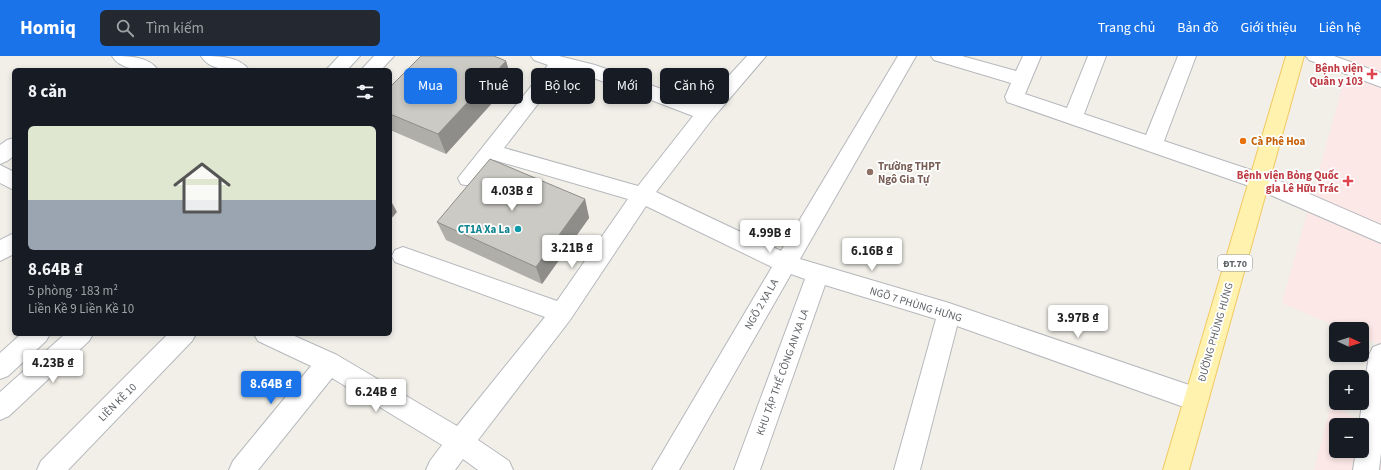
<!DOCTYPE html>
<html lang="vi">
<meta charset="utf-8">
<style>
:root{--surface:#171b24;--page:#242831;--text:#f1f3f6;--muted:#9ea1a6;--accent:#1a73e8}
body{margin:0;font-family:"Source Sans 3",sans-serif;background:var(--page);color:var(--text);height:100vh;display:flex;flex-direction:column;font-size:15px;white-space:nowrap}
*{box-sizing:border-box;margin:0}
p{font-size:13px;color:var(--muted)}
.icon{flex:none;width:22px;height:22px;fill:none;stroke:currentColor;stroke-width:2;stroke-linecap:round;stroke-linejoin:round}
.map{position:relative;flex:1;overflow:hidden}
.side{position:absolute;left:12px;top:12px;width:380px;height:268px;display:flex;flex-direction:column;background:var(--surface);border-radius:6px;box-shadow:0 2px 6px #0003}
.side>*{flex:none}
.guide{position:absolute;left:404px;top:12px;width:380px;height:36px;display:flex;gap:8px}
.needle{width:26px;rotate:94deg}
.controls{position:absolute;left:1329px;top:266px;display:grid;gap:8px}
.controls a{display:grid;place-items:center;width:40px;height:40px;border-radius:6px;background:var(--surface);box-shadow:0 2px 6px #0003;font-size:20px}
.price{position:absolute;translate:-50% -34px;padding:0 9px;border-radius:4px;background:#fff;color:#222;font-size:13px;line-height:26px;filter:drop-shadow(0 1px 2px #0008)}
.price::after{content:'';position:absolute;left:50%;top:24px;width:12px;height:9px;margin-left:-6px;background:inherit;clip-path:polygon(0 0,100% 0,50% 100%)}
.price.selected{background:var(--accent);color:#fff}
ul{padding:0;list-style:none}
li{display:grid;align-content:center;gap:8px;height:212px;padding:0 16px}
li span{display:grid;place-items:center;height:124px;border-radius:6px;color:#555}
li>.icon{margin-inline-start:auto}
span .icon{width:72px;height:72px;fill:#fffc;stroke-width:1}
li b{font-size:17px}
h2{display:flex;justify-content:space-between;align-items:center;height:48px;padding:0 16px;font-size:17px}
.chip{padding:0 14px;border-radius:6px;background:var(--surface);box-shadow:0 2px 6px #0003;font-size:14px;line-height:36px}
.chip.selected{background:var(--accent);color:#fff}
header{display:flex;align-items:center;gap:24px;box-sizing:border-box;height:56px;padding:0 20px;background:var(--accent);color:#fff}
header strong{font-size:19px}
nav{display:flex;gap:22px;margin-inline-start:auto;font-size:14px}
.search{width:280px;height:36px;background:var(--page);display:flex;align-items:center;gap:10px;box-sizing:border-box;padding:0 14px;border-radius:6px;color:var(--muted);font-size:15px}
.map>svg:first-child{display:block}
.medical{fill:#fce8e6;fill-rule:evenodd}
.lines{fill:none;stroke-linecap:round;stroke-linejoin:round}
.minor-casing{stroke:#b5b8bc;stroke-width:2}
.major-casing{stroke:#f2c960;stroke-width:2}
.minor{fill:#fff;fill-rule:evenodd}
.major{fill:#fff2af;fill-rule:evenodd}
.wall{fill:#afaea9}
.shaded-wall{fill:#8f8d8a}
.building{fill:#cccac5;stroke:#8f8d8a}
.health-dot{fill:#e0444e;stroke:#fff;stroke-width:1.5}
.food-dot{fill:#e8710a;stroke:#fff;stroke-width:1.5}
.education-dot{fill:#8d6e63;stroke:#fff;stroke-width:1.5}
.culture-dot{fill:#0f9aa8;stroke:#fff;stroke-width:1.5}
.labels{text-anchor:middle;stroke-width:3.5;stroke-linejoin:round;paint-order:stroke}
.shield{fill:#fff;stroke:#8f9295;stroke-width:1}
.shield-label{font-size:10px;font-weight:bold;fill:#5f6368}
.health-label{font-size:11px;font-weight:bold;fill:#be3a42;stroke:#fff;text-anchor:end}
.food-label{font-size:11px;font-weight:bold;fill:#c56008;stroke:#fff;text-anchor:start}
.education-label{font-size:11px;font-weight:bold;fill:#785e54;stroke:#fff;text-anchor:start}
.culture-label{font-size:11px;font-weight:bold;fill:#0d838f;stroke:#fff;text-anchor:end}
.street-label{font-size:11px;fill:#5f6368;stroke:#fff}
</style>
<header>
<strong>Homiq</strong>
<div class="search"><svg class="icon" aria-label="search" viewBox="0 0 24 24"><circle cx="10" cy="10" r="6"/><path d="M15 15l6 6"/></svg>Tìm kiếm</div>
<nav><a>Trang chủ</a><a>Bản đồ</a><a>Giới thiệu</a><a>Liên hệ</a></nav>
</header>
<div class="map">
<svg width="1381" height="414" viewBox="0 0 1381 414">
<rect width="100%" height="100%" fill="#f1efe8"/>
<g class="medical">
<polygon points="1351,0 1381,0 1381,289 1362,281 1362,273 1343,273 1282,247"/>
<path d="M1381,347v67h-67l17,-65 45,24zM1336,369h26v26h-26z"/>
</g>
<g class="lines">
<defs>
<g id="minor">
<path d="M112,0c15,0 37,0 46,14 -15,0 -37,1 -46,-14z"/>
<path d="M201,0c16,0 39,0 48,14 -15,0 -39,2 -48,-14z"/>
<polygon points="339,0 360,0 347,14 326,14"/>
<polygon points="374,0 394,0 381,14 361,14"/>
<path d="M531,0h28l36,9 108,39 44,-48h19l-53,62 -57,74 125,59 117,-195h18l-116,203 149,44 246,84 9,4 3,8 -3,8 -9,4 -238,-85 -37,144h-26l42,-151 -111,-34 -65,185h-26l71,-191 -14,-5 -112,196h-27l120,-203 -126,-61 -76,114 -92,120 31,21 4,9h-35l-15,-11 -8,11h-29l4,-9 12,-16 -110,-67 -74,92h-29l4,-9 78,-95 -53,-25 -4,-7h36l47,21 120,71 88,-109 -150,-55 -3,-6 3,-6 8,-3 154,54 71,-102 -134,-39c-9,12 -17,29 -33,24l-3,-6 90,-113 -14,-5zM564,14l27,7 102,39 -55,70 -134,-38z"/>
<polygon points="931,0 962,0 1016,15 1023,0 1041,0 1025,38 1067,52 1088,0 1106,0 1084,58 1146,79 1178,0 1196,0 1164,85 1266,119 1381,169 1381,187 1252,131 1007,46 1005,41 1011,27 934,4"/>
<polygon points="1306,0 1334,0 1381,17 1381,31 1309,4"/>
<polygon points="14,82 14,100 7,105 0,108 0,89 7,84"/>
<polygon points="0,109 14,116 14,134 0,127"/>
<polygon points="14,177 14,198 0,205 0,184"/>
<polygon points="21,278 50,278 46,285 8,320 0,323 0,297"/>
<polygon points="65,278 93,278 89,285 9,360 0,364 0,336"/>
<polygon points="168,278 196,278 192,285 68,414 37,414 41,405"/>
<polygon points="1381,288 1381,397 1379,414 1353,414 1356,395 1362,395 1362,369 1359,369 1369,299 1373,291"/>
</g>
<polygon id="major" points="1286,0 1304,0 1189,414 1163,414"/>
</defs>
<use href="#minor" class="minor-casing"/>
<use href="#major" class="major-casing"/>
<use href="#minor" class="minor"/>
<use href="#major" class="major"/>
</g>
<g class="wall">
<polygon points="506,5 512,25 446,98 390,74 390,31"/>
<polygon points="585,143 589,162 542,228 446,184 437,166"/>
</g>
<g class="shaded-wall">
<polygon points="506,5 512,25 446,98 438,78"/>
<polygon points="390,143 397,156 390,164"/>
<polygon points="585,143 589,162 542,228 536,211"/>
</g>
<g class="building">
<polygon points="421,0 494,0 506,5 438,78 390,58 390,31"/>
<polygon points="490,103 585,143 536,211 437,166"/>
</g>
<g class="health-dot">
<path d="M1370 12h4v4h4v4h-4v4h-4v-4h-4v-4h4z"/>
<path d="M1346 119h4v4h4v4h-4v4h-4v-4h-4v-4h4z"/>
</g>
<circle class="food-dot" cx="1243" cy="85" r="4"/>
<circle class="education-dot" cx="870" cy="116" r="4"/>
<circle class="culture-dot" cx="518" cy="173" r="4"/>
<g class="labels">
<rect class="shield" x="1218" y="199" width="34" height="16" rx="3"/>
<g class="shield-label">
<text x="1235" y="211">ĐT.70</text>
</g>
<g class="health-label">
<text x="1363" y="16">Bệnh viện<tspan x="1363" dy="13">Quân y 103</tspan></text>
<text x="1339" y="123">Bệnh viện Bỏng Quốc<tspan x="1339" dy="13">gia Lê Hữu Trác</tspan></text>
</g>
<g class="food-label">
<text x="1251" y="89">Cà Phê Hoa</text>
</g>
<g class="education-label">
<text x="878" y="114">Trường THPT<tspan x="878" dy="13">Ngô Gia Tự</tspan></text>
</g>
<g class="culture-label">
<text x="510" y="177">CT1A Xa La</text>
</g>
<g class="street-label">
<text transform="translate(761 248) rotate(-60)" y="4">NGÕ 2 XA LA</text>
<text transform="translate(916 248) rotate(17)" y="4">NGÕ 7 PHÙNG HƯNG</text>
<text transform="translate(1215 276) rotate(-74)" y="4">ĐƯỜNG PHÙNG HƯNG</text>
<text transform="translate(782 316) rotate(-70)" y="4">KHU TẬP THỂ CÔNG AN XA LA</text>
<text transform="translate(117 346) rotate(-45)" y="4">LIỀN KỀ 10</text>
</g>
</g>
</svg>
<div class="controls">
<a><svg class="needle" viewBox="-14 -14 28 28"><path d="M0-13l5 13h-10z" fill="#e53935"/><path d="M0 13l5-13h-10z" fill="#9ea1a6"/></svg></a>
<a>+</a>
<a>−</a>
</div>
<b class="price" style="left:512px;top:156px">4.03B ₫</b>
<b class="price" style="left:770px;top:198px">4.99B ₫</b>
<b class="price" style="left:572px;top:213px">3.21B ₫</b>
<b class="price" style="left:872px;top:216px">6.16B ₫</b>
<b class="price" style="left:1078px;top:283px">3.97B ₫</b>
<b class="price" style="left:53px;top:328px">4.23B ₫</b>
<b class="price selected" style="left:271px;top:349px">8.64B ₫</b>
<b class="price" style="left:376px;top:357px">6.24B ₫</b>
<div class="guide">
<a class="chip selected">Mua</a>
<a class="chip">Thuê</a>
<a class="chip">Bộ lọc</a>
<a class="chip">Mới</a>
<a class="chip">Căn hộ</a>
</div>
<section class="side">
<h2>8 căn<svg class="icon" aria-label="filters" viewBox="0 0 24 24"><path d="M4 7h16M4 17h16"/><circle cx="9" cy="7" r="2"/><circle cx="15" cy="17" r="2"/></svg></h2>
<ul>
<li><span style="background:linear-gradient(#dfe7d0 60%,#9aa5b1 0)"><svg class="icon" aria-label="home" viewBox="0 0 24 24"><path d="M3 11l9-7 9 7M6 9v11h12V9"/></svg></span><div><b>8.64B ₫</b><p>5 phòng · 183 m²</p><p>Liền Kề 9 Liền Kề 10</p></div></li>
</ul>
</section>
</div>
